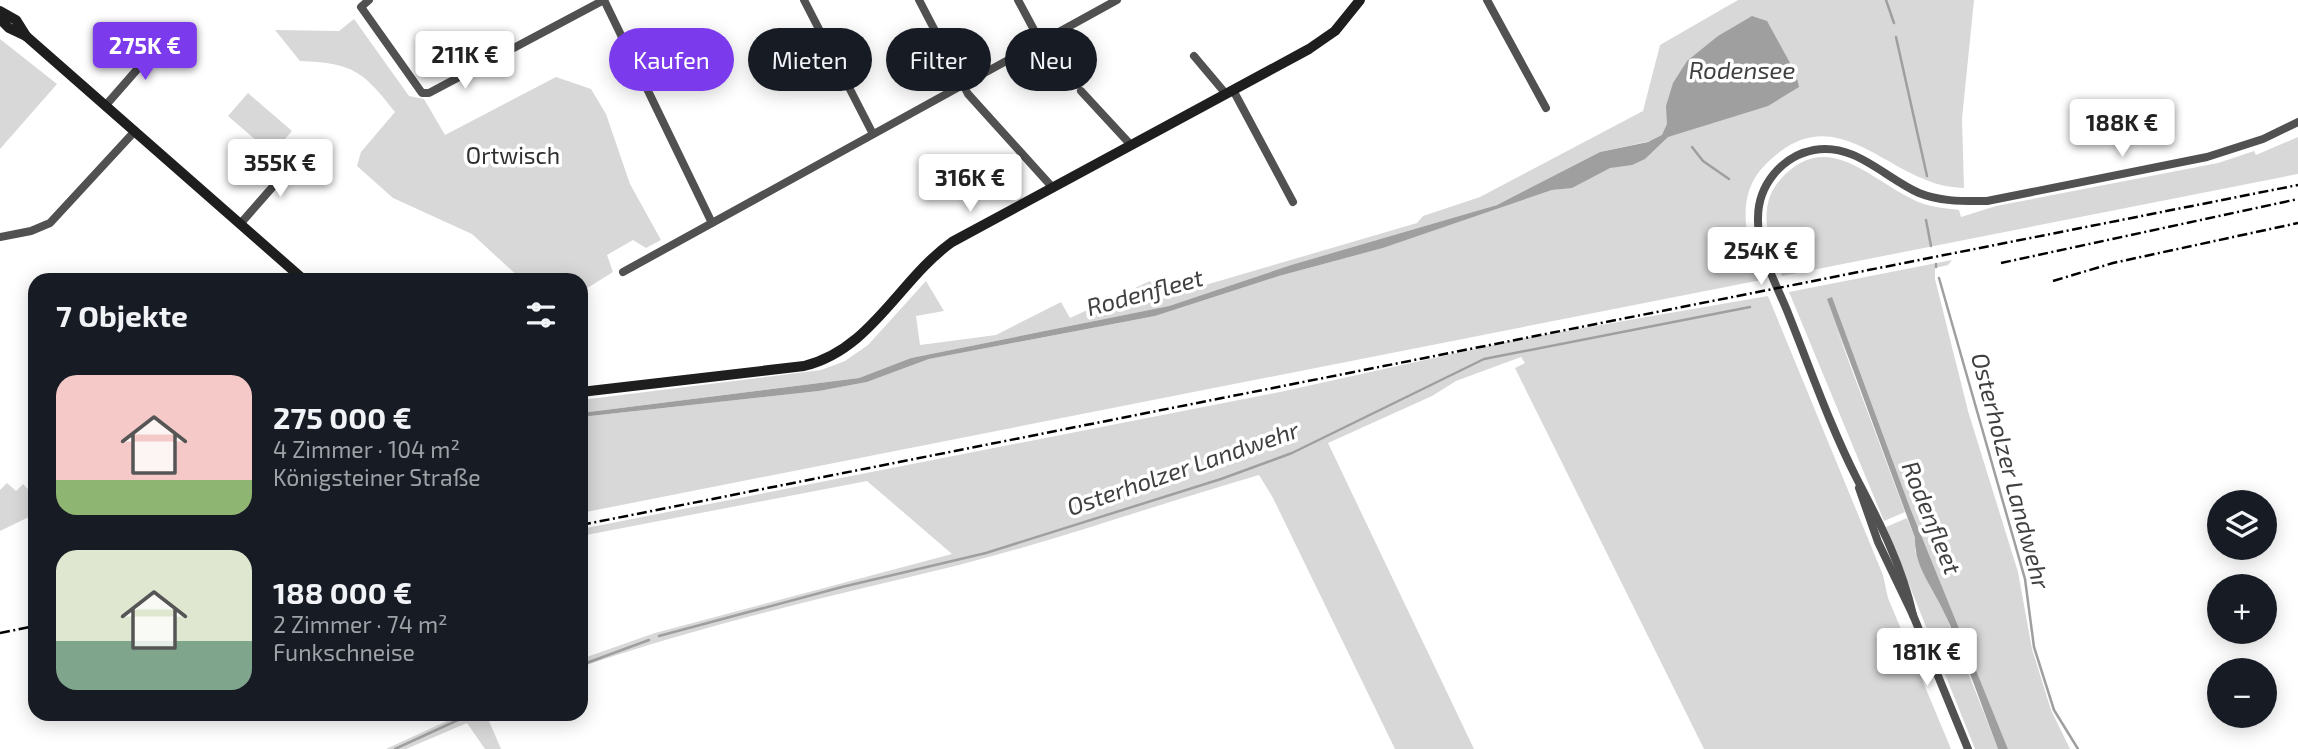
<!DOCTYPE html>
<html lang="de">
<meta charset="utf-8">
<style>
:root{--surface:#171b24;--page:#20242c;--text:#f1f3f6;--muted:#9ea1a6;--accent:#7c3aed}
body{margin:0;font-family:"Exo 2",sans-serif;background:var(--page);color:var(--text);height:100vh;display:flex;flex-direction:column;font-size:26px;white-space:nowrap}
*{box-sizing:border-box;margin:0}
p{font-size:23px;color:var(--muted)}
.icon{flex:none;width:38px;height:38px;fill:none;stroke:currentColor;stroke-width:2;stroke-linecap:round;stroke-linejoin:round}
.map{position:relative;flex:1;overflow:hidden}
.side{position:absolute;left:28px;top:273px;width:560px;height:448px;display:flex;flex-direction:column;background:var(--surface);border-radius:21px;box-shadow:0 4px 18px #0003}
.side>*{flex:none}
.banner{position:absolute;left:609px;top:28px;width:665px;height:63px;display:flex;gap:14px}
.fabs{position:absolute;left:2207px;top:490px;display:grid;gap:14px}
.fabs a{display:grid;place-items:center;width:70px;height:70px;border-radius:50%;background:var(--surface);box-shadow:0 4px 18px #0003;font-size:35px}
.price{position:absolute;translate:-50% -60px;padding:0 16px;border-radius:7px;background:#fff;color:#222;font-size:23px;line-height:46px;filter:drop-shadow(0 2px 4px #0008)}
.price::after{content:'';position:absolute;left:50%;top:42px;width:21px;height:16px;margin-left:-10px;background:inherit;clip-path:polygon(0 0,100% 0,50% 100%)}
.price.current{background:var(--accent);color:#fff}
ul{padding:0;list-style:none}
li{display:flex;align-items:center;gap:21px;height:175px;padding:0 28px}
li span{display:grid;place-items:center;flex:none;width:196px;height:140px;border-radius:21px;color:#555}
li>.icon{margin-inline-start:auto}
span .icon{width:84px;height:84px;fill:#fffc;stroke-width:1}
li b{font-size:30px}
h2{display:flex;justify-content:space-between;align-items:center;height:84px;padding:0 28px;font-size:30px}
.chip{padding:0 24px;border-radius:32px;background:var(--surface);box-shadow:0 4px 18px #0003;font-size:24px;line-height:63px}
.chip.current{background:var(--accent);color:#fff}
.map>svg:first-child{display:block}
.green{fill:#d8d8d8}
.water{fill:#9f9f9f}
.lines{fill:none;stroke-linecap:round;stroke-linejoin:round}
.stream{stroke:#9f9f9f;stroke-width:2.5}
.street{stroke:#515151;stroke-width:8}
.secondary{stroke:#1e1e1e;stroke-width:10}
.rail{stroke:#000;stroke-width:2.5;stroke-dasharray:10 3.5 2 3.5;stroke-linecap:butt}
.labels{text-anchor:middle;stroke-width:7;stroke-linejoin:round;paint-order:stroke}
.park-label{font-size:23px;fill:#2f2f2f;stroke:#fff}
.water-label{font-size:24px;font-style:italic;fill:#404040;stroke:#fff}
</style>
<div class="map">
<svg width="2298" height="749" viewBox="0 0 2298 749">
<rect width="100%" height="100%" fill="#fff"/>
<g class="green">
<path d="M1738,0h236l-12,119 2,69c-75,0 -125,-99 -199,-23 -32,32 -18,78 -4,115l-1180,233v-96l238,-26 48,-9 62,-23 226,-43 124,-40 104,-28 169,-58c27,-3 26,-7 47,-19 23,-12 33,1 56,-23v-8l-55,12 -103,53 -206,60 -122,41 -258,52 -52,20 -278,35v-13l240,-30 24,-9 23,-16 58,-64 18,30 -28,5 4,29 76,-10 65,-33 9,16 80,-37 11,17 256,-75 6,-7 57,-19 163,-86 17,-66z"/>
<path d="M354,19l55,77 15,3 21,36 111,-58 35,12 15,25 24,70 31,56 -15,8 -13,-8 -26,15 6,17 -32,20v-12h-59l-50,-46 -79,-36 -36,-32 4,-14 34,-40c-32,-41 -42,-49 -95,-51l-25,-31 64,1z"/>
<polygon points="0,39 57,84 0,149"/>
<polygon points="248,93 292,131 272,154 228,116"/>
<path d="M2298,137v37l-516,102c-12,-30 -27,-68 -2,-96 46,-52 88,-2 132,19 15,8 31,9 47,11l2,7 35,-11 222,-43 36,-12 2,4z"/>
<polygon points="1952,260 1948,265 1935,268 1935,279 1968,411 2018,572 2032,649 2051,710 2070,749 2008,749 1837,330 1905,512 1884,521 1789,292"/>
<path d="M1768,296l115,279 5,23 63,151h-247l-189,-381 10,-5 -4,-6 -65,24 -24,15 -104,47 146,306h-79l-122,-251 -14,-23c-100,29 -199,64 -300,90 -127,31 -254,59 -378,102v-8l74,-26 297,-79 -85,-73 -286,55v-7l699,-137 240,-53z"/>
<polygon points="7,483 16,491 23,484 29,490 35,488 35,514 0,531 0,490"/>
<polygon points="1907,518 1915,538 1915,551 1942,606 1998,749 1975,749 1886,527"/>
<polygon points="462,714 486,714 501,749 485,749 467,723 406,749 386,749"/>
</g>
<g class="water">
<polygon points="1752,16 1767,21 1796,74 1799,87 1768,106 1668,137 1645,159 1632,165 1610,168 1572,188 1552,190 1383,248 1279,276 1155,316 929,359 867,382 819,391 581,417 581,413 859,378 911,358 1169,306 1291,265 1497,205 1600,152 1648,142 1662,135 1667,124 1666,106 1673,83 1687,61 1718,36"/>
<path d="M1832,297l78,211 98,241h-10c-18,-47 -34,-96 -56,-141 -11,-23 -28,-43 -27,-70l-88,-239z"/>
</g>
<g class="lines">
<g class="stream">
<polyline points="1886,0 1894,23"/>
<polyline points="1896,37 1927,176"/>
<polyline points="1692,147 1703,161 1729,179"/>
<polyline points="1926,220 1931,246"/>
<polyline points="1936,264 1936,267"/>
<polyline points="1939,278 2025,579 2034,647 2054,710 2078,749"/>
<polyline points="659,636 842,587 986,553 1221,479 1292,453 1484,359 1750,307"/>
<polyline points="581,665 649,640"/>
<polyline points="395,749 471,714"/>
</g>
<g class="street">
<polyline points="369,0 361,7 422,93 429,93 604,0"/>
<polyline points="604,0 712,223"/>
<polyline points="804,0 873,134"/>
<polyline points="919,0 968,94 1053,188"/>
<polyline points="1018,0 1041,43"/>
<polyline points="1487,0 1546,108"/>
<polyline points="1194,56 1226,94"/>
<polyline points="1233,90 1293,202"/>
<polyline points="1081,91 1130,144"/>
<polyline points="106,105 148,57 151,42"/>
<polyline points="241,223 298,158"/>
<polyline points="0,237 31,231 50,223 135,131"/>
<polyline points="623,272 1117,0"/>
<polyline points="1859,488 1878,542 1913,615 1968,749"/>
<path d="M1913,615c-11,-49 -33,-92 -56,-136 -27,-53 -47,-111 -69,-166 -12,-30 -31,-62 -30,-95 0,-33 24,-62 56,-68 40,-8 71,28 105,43 22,9 45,8 68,8l220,-44 56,-18 35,-17"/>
</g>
<g class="secondary">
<polyline points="0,11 16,20 26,36"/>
<polyline points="0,19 9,28 26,36 304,280"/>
<path d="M581,392l223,-26c67,-16 95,-86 148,-124l357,-193 26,-18 25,-31"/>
</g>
<g class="rail">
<polyline points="2001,263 2298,199"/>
<polyline points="2053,281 2113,263 2298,223"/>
<polyline points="581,525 2298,185"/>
<polyline points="0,633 35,626"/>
</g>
</g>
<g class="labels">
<g class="park-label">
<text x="513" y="164">Ortwisch</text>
</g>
<g class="water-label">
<text x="1742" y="79">Rodensee</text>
<text transform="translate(1145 293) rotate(-15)" y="8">Rodenfleet</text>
<text transform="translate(1183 469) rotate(-19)" y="8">Osterholzer Landwehr</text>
<text transform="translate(2010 471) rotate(75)" y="8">Osterholzer Landwehr</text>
<text transform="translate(1931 518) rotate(68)" y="8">Rodenfleet</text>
</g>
</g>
</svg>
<div class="fabs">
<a><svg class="icon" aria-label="layers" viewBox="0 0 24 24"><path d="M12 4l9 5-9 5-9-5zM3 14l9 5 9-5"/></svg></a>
<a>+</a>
<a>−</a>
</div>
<b class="price current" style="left:145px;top:82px">275K €</b>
<b class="price" style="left:465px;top:91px">211K €</b>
<b class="price" style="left:2122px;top:159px">188K €</b>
<b class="price" style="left:280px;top:199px">355K €</b>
<b class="price" style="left:970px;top:214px">316K €</b>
<b class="price" style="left:1761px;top:287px">254K €</b>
<b class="price" style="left:1927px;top:688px">181K €</b>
<div class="banner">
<a class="chip current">Kaufen</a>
<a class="chip">Mieten</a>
<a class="chip">Filter</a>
<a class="chip">Neu</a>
</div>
<section class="side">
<h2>7 Objekte<svg class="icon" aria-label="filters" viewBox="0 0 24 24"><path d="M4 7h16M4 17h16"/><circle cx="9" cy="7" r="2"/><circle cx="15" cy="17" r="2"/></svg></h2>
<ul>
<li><span style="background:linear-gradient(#f6c9c9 75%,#8fb573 0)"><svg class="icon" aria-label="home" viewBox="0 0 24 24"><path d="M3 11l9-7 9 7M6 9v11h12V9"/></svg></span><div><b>275 000 €</b><p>4 Zimmer · 104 m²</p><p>Königsteiner Straße</p></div></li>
<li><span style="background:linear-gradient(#dfe7d0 65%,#7fa58c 0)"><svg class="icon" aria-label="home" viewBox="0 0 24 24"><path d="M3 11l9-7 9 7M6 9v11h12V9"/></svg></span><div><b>188 000 €</b><p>2 Zimmer · 74 m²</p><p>Funkschneise</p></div></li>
</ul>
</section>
</div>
